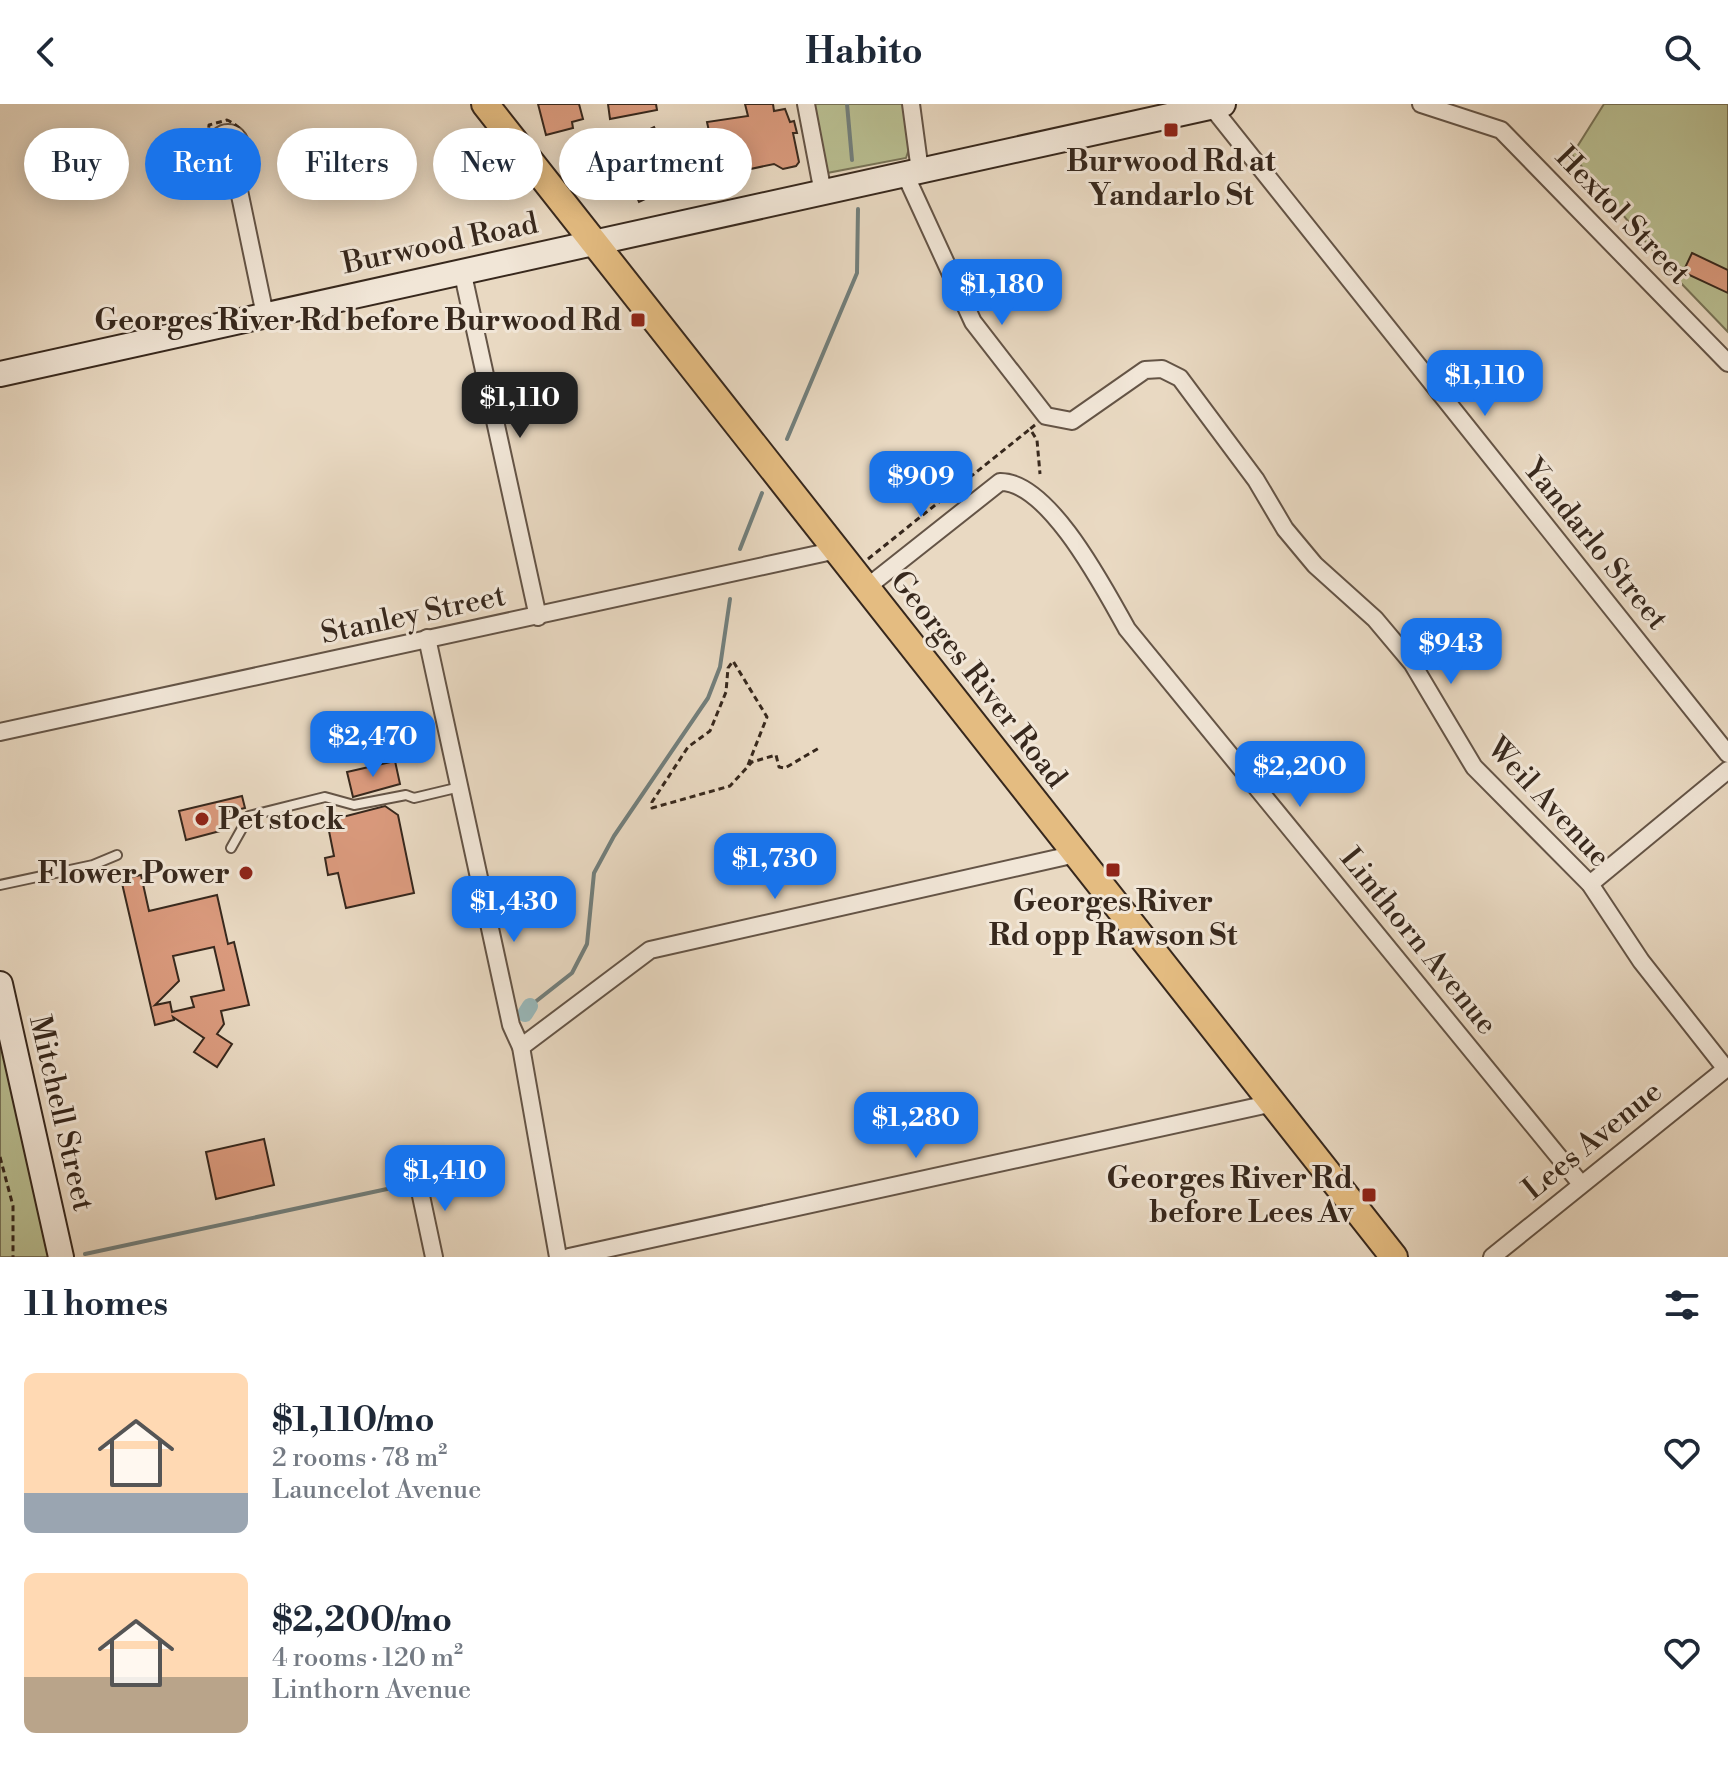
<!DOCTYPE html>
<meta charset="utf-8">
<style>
:root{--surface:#fff;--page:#f2f2f3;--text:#1f2937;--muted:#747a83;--accent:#1a73e8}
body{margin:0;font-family:"Libre Bodoni",serif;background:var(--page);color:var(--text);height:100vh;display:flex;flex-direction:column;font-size:30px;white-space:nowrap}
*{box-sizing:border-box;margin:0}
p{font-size:26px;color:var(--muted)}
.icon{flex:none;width:44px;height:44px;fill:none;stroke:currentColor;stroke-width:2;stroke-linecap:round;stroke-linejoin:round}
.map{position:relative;height:1153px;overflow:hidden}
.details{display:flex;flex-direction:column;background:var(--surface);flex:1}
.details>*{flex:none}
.banner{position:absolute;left:24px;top:24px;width:800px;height:72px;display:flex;gap:16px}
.price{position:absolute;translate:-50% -68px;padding:0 18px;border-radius:16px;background:var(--accent);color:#fff;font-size:26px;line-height:52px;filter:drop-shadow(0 2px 4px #0008)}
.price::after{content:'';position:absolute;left:50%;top:48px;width:24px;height:18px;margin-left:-12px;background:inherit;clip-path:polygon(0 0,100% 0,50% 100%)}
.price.current{background:#222;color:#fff}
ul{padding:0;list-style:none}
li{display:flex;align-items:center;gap:24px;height:200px;padding:0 24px}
li span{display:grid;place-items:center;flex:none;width:224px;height:160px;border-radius:12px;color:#555}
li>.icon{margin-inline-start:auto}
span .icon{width:96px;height:96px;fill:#fffc;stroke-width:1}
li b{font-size:34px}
h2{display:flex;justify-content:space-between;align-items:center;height:96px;padding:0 24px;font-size:34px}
.tag{padding:0 28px;border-radius:36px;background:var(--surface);box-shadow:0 4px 20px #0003;font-size:28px;line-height:72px}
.tag.current{background:var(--accent);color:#fff}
header{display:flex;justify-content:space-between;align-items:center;height:104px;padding:0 24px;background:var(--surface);font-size:36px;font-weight:700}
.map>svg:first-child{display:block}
.green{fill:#b9bf92;stroke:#787458;stroke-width:2}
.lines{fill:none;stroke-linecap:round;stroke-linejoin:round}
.stream{stroke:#727f7c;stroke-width:4}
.canal{stroke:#99b9bb;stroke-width:16}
.building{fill:#da9a7d;stroke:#37281d;stroke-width:2;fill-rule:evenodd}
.lane-casing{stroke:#645446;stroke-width:12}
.street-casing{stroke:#645446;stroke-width:20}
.secondary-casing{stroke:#37281d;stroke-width:28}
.primary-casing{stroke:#37281d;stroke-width:30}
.path{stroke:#37281d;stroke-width:3;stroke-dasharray:6 4;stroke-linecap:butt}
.lane{stroke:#f1e6d7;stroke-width:8}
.street{stroke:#f1e6d7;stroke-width:16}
.secondary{stroke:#f1e6d7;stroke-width:24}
.primary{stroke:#e4bc81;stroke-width:26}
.poi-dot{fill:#8f2418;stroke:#f1e6d7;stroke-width:3}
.labels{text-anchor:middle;stroke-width:6;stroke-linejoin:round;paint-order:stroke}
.poi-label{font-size:30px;font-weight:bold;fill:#37281d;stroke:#f1e6d7;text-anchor:end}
.street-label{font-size:30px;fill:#37281d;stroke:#f1e6d7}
</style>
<header><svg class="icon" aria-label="back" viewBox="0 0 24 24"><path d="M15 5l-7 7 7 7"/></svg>Habito<svg class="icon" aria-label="search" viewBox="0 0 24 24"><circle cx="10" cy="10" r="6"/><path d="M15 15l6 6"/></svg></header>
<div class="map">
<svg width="1728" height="1153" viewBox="0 0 1728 1153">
<rect width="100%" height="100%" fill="#e9d9c2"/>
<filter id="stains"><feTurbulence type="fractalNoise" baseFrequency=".0025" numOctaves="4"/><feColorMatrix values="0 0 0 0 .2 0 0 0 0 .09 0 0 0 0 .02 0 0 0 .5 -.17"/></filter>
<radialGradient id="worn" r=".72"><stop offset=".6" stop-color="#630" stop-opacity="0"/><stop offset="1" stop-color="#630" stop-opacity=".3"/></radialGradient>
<g class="green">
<polygon points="811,0 903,0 909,45 906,54 827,69"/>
<polygon points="1604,0 1728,0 1728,228 1678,176 1572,51"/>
<polygon points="0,918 51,1153 0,1153"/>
</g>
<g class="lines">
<g class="stream">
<polyline points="847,0 852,56"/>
<polyline points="787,335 857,169 858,105"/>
<polyline points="740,445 762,389"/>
<polyline points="530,902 572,869 587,840 594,769 614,732 708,594 720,563 730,495"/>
<polyline points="431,1075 477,1063"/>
<polyline points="85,1150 401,1082"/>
</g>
<polyline class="canal" points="525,910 530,902"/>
</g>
<g class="building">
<polygon points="538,0 579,0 583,15 572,18 573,24 546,31"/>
<polygon points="608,0 656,0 657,6 610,15"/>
<polygon points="745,0 773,0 774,7 785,5 790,18 794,17 797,29 793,29 799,58 796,62 783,65 774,60 713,73 716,86 697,89 696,82 677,86 666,37 710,32 707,18 748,12"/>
<polygon points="654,23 665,47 643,57 658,89 639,98 625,65 587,79 579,60"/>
<polygon points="1692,149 1728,166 1728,189 1683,168"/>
<polygon points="395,657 400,680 353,693 347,668"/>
<polygon points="242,692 245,704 223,709 226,722 219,724 220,727 186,736 179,707"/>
<polygon points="385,702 398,711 414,789 346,804 338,769 328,771 325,754 334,752 327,717"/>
<path d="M141,771l8,36 68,-16 11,49 6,-2 15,63 -28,6 3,13 -7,10 15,10 -15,23 -23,-15 10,-14 -31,-21 1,3 -19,5 -34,-146zM214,843l10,43 -33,7 3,10 -22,5 -2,-10 -15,3 24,-24 -6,-25z"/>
<polygon points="264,1035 274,1081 216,1095 206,1048"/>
</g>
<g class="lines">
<defs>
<g id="lane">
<polyline points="231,744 249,712 325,693 354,701 406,691 414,694 460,683"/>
<polyline points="0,781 93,761 117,751"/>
</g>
<g id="street">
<polyline points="806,0 823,89"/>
<polyline points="911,0 920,67"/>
<polyline points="1421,0 1501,26 1728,259"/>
<polyline points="1211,2 1728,650"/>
<circle cx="228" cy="41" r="12"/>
<polyline points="232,53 265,211"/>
<polyline points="905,70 973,218 1046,312 1072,317 1145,266 1162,265 1180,274 1256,376 1285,425 1315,461 1375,515 1412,559 1474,663 1590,780 1641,857 1726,965"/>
<polyline points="462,166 538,513"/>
<path d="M866,484l134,-106c49,-1 105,108 127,147l454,555"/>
<polyline points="427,534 511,921 521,943 558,1153"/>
<polyline points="0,628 837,446"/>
<polyline points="1590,780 1728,666"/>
<polyline points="521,943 650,846 1076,750"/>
<polyline points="417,1073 434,1153"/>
<polyline points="569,1153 1273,999"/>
<polyline points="1492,1153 1728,963"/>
</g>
<g id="secondary">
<polyline points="0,270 1223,0"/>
<polyline points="0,880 61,1153"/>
</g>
<polyline id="primary" points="485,0 1394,1153"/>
</defs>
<use href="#lane" class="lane-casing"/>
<use href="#street" class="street-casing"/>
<use href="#secondary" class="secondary-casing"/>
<use href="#primary" class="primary-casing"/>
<g class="path">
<path d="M217,61l-10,-18 2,-22 18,-5c13,6 20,14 19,29"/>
<polyline points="1035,321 1030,325 1037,336 1040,370"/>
<polyline points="868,455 1030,325"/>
<polyline points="748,661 767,613 733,557 728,564 726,588 710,627 688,643 652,698 652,704 730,682 752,658 776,651 779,663 785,664 819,644"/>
<polyline points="0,1053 13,1102 13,1153"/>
</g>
<use href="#lane" class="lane"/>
<use href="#street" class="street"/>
<use href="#secondary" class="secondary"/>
<use href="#primary" class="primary"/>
</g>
<g class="poi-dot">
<rect x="1163" y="18" width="16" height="16" rx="4"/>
<rect x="630" y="208" width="16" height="16" rx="4"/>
<circle cx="202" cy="715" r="8"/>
<rect x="1105" y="758" width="16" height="16" rx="4"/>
<circle cx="246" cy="769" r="8"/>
<rect x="1361" y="1083" width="16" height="16" rx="4"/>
</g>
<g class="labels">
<g class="poi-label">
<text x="1171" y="67" text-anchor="middle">Burwood Rd at<tspan x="1171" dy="34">Yandarlo St</tspan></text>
<text x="622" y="226">Georges River Rd before Burwood Rd</text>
<text x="218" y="725" text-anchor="start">Pet stock</text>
<text x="230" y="779">Flower Power</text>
<text x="1113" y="807" text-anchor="middle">Georges River<tspan x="1113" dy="34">Rd opp Rawson St</tspan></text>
<text x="1353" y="1084">Georges River Rd<tspan x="1353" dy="34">before Lees Av</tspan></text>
</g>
<g class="street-label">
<text transform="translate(1623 111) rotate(46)" y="10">Hextol Street</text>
<text transform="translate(440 139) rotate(-12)" y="10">Burwood Road</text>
<text transform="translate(1596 440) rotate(51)" y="10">Yandarlo Street</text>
<text transform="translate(413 510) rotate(-12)" y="10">Stanley Street</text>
<text transform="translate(979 575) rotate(52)" y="10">Georges River Road</text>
<text transform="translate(1549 698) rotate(47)" y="10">Weil Avenue</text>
<text transform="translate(1419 837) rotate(51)" y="10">Linthorn Avenue</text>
<text transform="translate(62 1009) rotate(77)" y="10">Mitchell Street</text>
<text transform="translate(1592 1036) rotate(-39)" y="10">Lees Avenue</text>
</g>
</g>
<rect width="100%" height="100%" filter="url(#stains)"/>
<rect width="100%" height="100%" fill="url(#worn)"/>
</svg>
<b class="price" style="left:1002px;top:223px">$1,180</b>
<b class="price" style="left:1485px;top:314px">$1,110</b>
<b class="price current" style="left:520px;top:336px">$1,110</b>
<b class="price" style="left:921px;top:415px">$909</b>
<b class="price" style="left:1451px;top:582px">$943</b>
<b class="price" style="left:373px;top:675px">$2,470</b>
<b class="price" style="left:1300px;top:705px">$2,200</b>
<b class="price" style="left:775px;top:797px">$1,730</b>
<b class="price" style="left:514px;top:840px">$1,430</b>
<b class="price" style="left:916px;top:1056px">$1,280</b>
<b class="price" style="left:445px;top:1109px">$1,410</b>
<div class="banner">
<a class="tag">Buy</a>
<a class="tag current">Rent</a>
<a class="tag">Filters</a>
<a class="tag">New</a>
<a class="tag">Apartment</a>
</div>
</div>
<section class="details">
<h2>11 homes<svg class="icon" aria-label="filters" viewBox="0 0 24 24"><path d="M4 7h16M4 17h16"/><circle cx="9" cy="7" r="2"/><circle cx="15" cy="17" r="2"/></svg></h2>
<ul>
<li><span style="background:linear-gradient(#ffd9b3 75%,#9aa5b1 0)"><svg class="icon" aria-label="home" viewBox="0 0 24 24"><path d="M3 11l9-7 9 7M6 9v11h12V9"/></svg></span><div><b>$1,110/mo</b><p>2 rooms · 78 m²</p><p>Launcelot Avenue</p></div><svg class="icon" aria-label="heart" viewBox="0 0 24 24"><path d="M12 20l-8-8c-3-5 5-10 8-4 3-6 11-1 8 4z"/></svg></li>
<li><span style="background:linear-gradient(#ffd9b3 65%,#b9a48a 0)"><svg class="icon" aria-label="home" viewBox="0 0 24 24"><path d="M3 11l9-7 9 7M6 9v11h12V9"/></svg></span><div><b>$2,200/mo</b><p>4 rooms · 120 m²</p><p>Linthorn Avenue</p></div><svg class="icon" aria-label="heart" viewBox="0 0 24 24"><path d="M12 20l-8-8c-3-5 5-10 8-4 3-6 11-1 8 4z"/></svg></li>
</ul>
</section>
